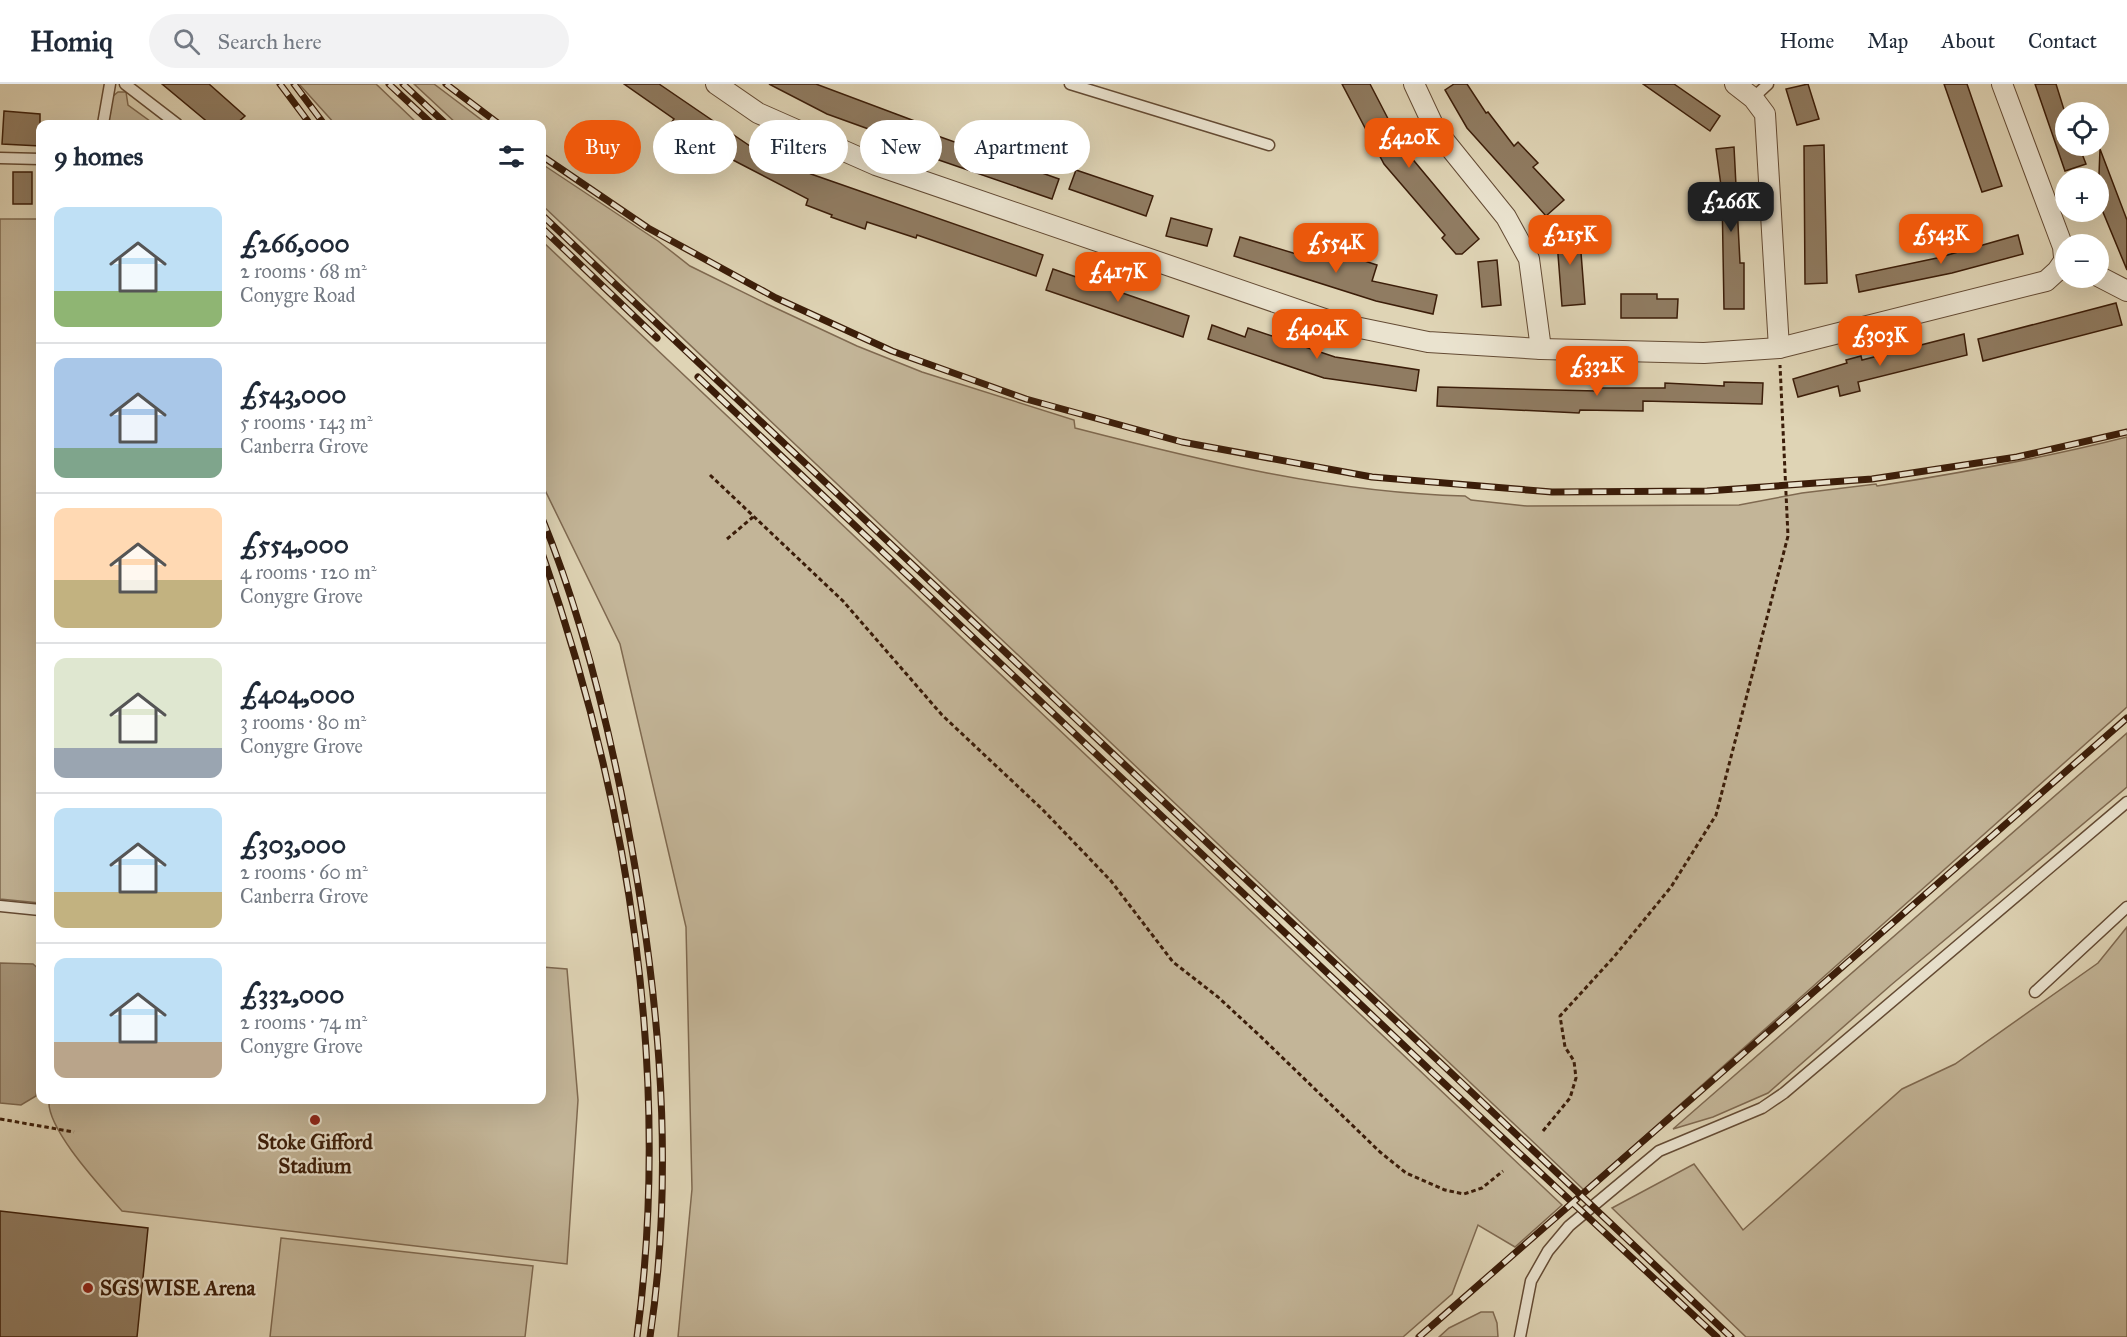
<!DOCTYPE html>
<meta charset="utf-8">
<style>
:root{--surface:#fff;--page:#f2f2f3;--text:#1f2937;--muted:#747a83;--line:#e0e1e3;--accent:#ea580c}
body{margin:0;font-family:"IM FELL Great Primer",serif;background:var(--page);color:var(--text);height:100vh;display:flex;flex-direction:column;font-size:22px;white-space:nowrap}
*{box-sizing:border-box;margin:0}
p{font-size:20px;color:var(--muted)}
.icon{flex:none;width:33px;height:33px;fill:none;stroke:currentColor;stroke-width:2;stroke-linecap:round;stroke-linejoin:round}
.map{position:relative;flex:1;overflow:hidden}
.panel{position:absolute;left:36px;top:36px;width:510px;height:984px;display:flex;flex-direction:column;background:var(--surface);border-radius:12px;box-shadow:0 6px 24px #0002}
.panel>*{flex:none}
.guide{position:absolute;left:564px;top:36px;width:570px;height:54px;display:flex;gap:12px}
.fabs{position:absolute;left:2055px;top:18px;display:grid;gap:12px}
.fabs a{display:grid;place-items:center;width:54px;height:54px;border-radius:50%;background:var(--surface);box-shadow:0 6px 24px #0002;font-size:30px}
.price{position:absolute;translate:-50% -51px;padding:0 14px;border-radius:12px;background:var(--accent);color:#fff;font-size:20px;line-height:39px;filter:drop-shadow(0 2px 3px #0008)}
.price::after{content:'';position:absolute;left:50%;top:36px;width:18px;height:14px;margin-left:-9px;background:inherit;clip-path:polygon(0 0,100% 0,50% 100%)}
.price.selected{background:#222;color:#fff}
ul{padding:0;list-style:none}
li{display:flex;align-items:center;gap:18px;height:150px;padding:0 18px}
li+li{border-top:2px solid var(--line)}
li span{display:grid;place-items:center;flex:none;width:168px;height:120px;border-radius:12px;color:#555}
li>.icon{margin-inline-start:auto}
span .icon{width:72px;height:72px;fill:#fffc;stroke-width:1}
li b{font-size:26px}
h2{display:flex;justify-content:space-between;align-items:center;height:72px;padding:0 18px;font-size:26px}
.chip{padding:0 21px;border-radius:27px;background:var(--surface);box-shadow:0 6px 24px #0002;font-size:21px;line-height:54px}
.chip.selected{background:var(--accent);color:#fff}
header{display:flex;align-items:center;gap:36px;box-sizing:border-box;height:84px;padding:0 30px;background:var(--surface);border-bottom:2px solid var(--line)}
header strong{font-size:28px}
nav{display:flex;gap:33px;margin-inline-start:auto;font-size:21px}
.search{width:420px;height:54px;background:var(--page);display:flex;align-items:center;gap:15px;box-sizing:border-box;padding:0 21px;border-radius:33px;color:var(--muted);font-size:22px}
.map>svg:first-child{display:block}
.green{fill:#c3b598;stroke:#7f6950;stroke-width:1.5}
.water{fill:#a7967b;stroke:#7c664d;stroke-width:1.5}
.building{fill:#907c62;stroke:#3b1d09;stroke-width:1.5}
.lines{fill:none;stroke-linecap:round;stroke-linejoin:round}
.lane-casing{stroke:#644b34;stroke-width:13}
.street-casing{stroke:#644b34;stroke-width:22}
.path{stroke:#3b1d09;stroke-width:3;stroke-dasharray:4.5 3;stroke-linecap:butt}
.lane{stroke:#eae3cf;stroke-width:10}
.street{stroke:#eae3cf;stroke-width:20}
.rail-casing{stroke:#3b1d09;stroke-width:7}
.rail{stroke:#eae3cf;stroke-width:4.5;stroke-dasharray:14;stroke-linecap:butt}
.poi-dot{fill:#8f2418;stroke:#eae3cf;stroke-width:2}
.labels{text-anchor:middle;stroke-width:4.5;stroke-linejoin:round;paint-order:stroke}
.poi-label{font-size:21px;font-weight:bold;fill:#3b1d09;stroke:#eae3cf}
</style>
<header>
<strong>Homiq</strong>
<div class="search"><svg class="icon" aria-label="search" viewBox="0 0 24 24"><circle cx="10" cy="10" r="6"/><path d="M15 15l6 6"/></svg>Search here</div>
<nav><a>Home</a><a>Map</a><a>About</a><a>Contact</a></nav>
</header>
<div class="map">
<svg width="2127" height="1253" viewBox="0 0 2127 1253">
<rect width="100%" height="100%" fill="#dfd4b5"/>
<filter id="stains"><feTurbulence type="fractalNoise" baseFrequency=".00333" numOctaves="4"/><feColorMatrix values="0 0 0 0 .2 0 0 0 0 .09 0 0 0 0 .02 0 0 0 .5 -.17"/></filter>
<radialGradient id="worn" r=".72"><stop offset=".6" stop-color="#630" stop-opacity="0"/><stop offset="1" stop-color="#630" stop-opacity=".3"/></radialGradient>
<g class="green">
<polygon points="299,0 376,0 418,40 335,40"/>
<polygon points="414,0 434,0 487,40 457,40"/>
<polygon points="118,8 126,8 128,21 154,40 107,40 112,13"/>
<path d="M542,80l116,77 32,25 77,38 90,42 65,26 152,48 1,8c128,33 258,65 390,68l6,4 56,6 212,-1 63,-12 74,-9 1,2c84,-13 167,-28 250,-49v270l-543,483 -1042,-985z"/>
<polygon points="0,135 40,135 40,819 0,815"/>
<polygon points="542,157 1562,1121 1515,1163 1478,1141 1452,1210 1403,1253 678,1253 692,1105 686,843 620,560 542,400"/>
<polygon points="2127,649 2127,703 1891,901 1768,1009 1713,1033 1673,1045"/>
<polygon points="2127,843 2127,1253 1746,1253 1612,1124 1694,1080 1743,1146 1902,1005 1955,980 2098,879"/>
<path d="M542,883l25,2 11,131 -11,164 -445,-53c-20,-23 -76,-82 -73,-111h493z"/>
<polygon points="281,1154 533,1182 525,1253 270,1253"/>
<polygon points="1481,1228 1493,1228 1497,1239 1498,1253 1439,1253 1449,1244"/>
</g>
<polygon class="water" points="0,879 33,880 40,886 40,982 36,1012 21,1021 0,1019"/>
<g class="building">
<polygon points="162,0 209,0 245,32 236,40 210,40"/>
<polygon points="624,0 659,0 750,62 752,59 811,90 1043,171 1036,192 917,151 916,154 867,138 865,145 831,133 832,131 806,121 808,115 731,75 729,77 671,39 674,35"/>
<polygon points="769,0 816,0 920,39 918,45 1059,95 1052,115 933,74 935,69 827,30"/>
<polygon points="1342,0 1370,0 1397,52 1395,54 1479,155 1462,170 1456,170 1442,154 1445,151 1384,80"/>
<polygon points="1454,0 1467,0 1486,29 1488,28 1514,62 1518,58 1538,79 1533,83 1564,116 1546,132 1467,44 1445,6"/>
<polygon points="1643,0 1674,0 1720,32 1710,47"/>
<polygon points="1808,0 1819,35 1797,41 1786,5"/>
<polygon points="1944,0 1967,0 2002,102 1982,108"/>
<polygon points="2035,0 2056,0 2066,32 2066,62 2079,62 2086,80 2065,87"/>
<polygon points="4,27 40,30 40,62 2,60"/>
<polygon points="1824,61 1827,199 1805,200 1804,62"/>
<polygon points="1734,63 1740,179 1744,179 1744,225 1724,225 1722,109 1716,65"/>
<polygon points="2100,65 2127,136 2127,186 2098,116"/>
<polygon points="1076,86 1153,112 1146,132 1069,105"/>
<rect x="13" y="88" width="19" height="32"/>
<polygon points="1171,134 1212,145 1207,162 1166,152"/>
<polygon points="1579,143 1585,220 1562,222 1556,145"/>
<polygon points="2018,151 2023,170 1952,189 1859,208 1856,191 1937,174"/>
<polygon points="1240,153 1313,175 1318,162 1377,181 1372,197 1437,211 1433,230 1376,217 1234,172"/>
<polygon points="1497,176 1501,221 1482,223 1478,178"/>
<polygon points="1053,185 1189,232 1183,253 1046,206"/>
<polygon points="1621,210 1657,210 1657,215 1678,215 1677,234 1621,234"/>
<polygon points="2116,219 2122,241 1983,277 1978,255"/>
<polygon points="1212,241 1245,253 1248,244 1335,273 1419,286 1416,307 1324,294 1208,255"/>
<polygon points="1964,250 1967,271 1858,298 1860,307 1840,312 1838,302 1798,313 1793,295 1847,279 1846,276 1861,272 1862,276"/>
<polygon points="1724,298 1763,299 1762,320 1643,317 1643,327 1580,326 1579,329 1437,322 1438,303 1597,307 1597,304 1665,304 1665,299 1724,302"/>
<polygon points="0,1127 148,1144 137,1253 0,1253"/>
</g>
<g class="lines">
<defs>
<g id="lane">
<polyline points="125,0 177,40"/>
<polyline points="1070,0 1269,61"/>
<polyline points="1753,14 1768,0"/>
<polyline points="103,40 110,0"/>
<polyline points="0,74 40,75"/>
<polyline points="0,822 40,826"/>
<polyline points="2035,908 2127,823"/>
<polyline points="1520,1253 1531,1197 1548,1167 1569,1142 1659,1067 1762,1024 1784,1009 2127,718"/>
</g>
<g id="street">
<polyline points="716,0 758,29 876,81 1336,239 1428,258 1541,265 1704,269 1779,264 2046,197 2057,187 2066,174"/>
<polyline points="1414,0 1435,45 1506,133 1529,175 1541,265"/>
<polyline points="1735,0 1753,14 1765,30 1779,264"/>
<polyline points="2002,0 2063,163 2064,173"/>
<polyline points="2098,192 2127,207"/>
</g>
</defs>
<use href="#lane" class="lane-casing"/>
<use href="#street" class="street-casing"/>
<g class="path">
<polyline points="710,391 843,517 942,631 1043,726 1111,797 1173,878 1218,913 1259,951 1380,1068 1406,1089 1445,1106 1464,1110 1482,1104 1503,1087"/>
<polyline points="727,455 753,433"/>
<polyline points="0,1035 74,1048"/>
<polyline points="1543,1047 1570,1014 1576,994 1574,977 1565,963 1560,932 1613,874 1671,803 1716,731 1788,452 1780,281"/>
</g>
<use href="#lane" class="lane"/>
<use href="#street" class="street"/>
<defs>
<g id="rail">
<polyline points="280,0 310,40"/>
<polyline points="294,0 324,40"/>
<polyline points="389,0 432,40"/>
<polyline points="403,0 446,40"/>
<polyline points="446,0 499,40"/>
<polyline points="542,72 648,144 776,214 892,267 1026,315 1182,358 1372,393 1552,408 1707,407 1872,395 2017,373 2127,348"/>
<polyline points="542,131 1731,1253"/>
<polyline points="542,144 657,254"/>
<polyline points="698,293 1433,989 1717,1253"/>
<path d="M542,434c36,88 60,181 79,274 36,178 56,364 29,545"/>
<path d="M542,469c87,250 130,519 95,784"/>
<polyline points="1419,1253 2127,634"/>
</g>
</defs>
<use href="#rail" class="rail-casing"/>
<use href="#rail" class="rail"/>
</g>
<g class="poi-dot">
<circle cx="315" cy="1036" r="6"/>
<circle cx="88" cy="1204" r="6"/>
</g>
<g class="labels">
<g class="poi-label">
<text x="315" y="1065">Stoke Gifford<tspan x="315" dy="24">Stadium</tspan></text>
<text x="100" y="1211" text-anchor="start">SGS WISE Arena</text>
</g>
</g>
<rect width="100%" height="100%" filter="url(#stains)"/>
<rect width="100%" height="100%" fill="url(#worn)"/>
</svg>
<div class="fabs">
<a><svg class="icon" aria-label="locate" viewBox="0 0 24 24"><circle cx="12" cy="12" r="6"/><path d="M12 2v4M12 18v4M2 12h4M18 12h4"/></svg></a>
<a>+</a>
<a>−</a>
</div>
<b class="price" style="left:1409px;top:85px">£420K</b>
<b class="price selected" style="left:1731px;top:149px">£266K</b>
<b class="price" style="left:1941px;top:181px">£543K</b>
<b class="price" style="left:1570px;top:182px">£215K</b>
<b class="price" style="left:1336px;top:190px">£554K</b>
<b class="price" style="left:1118px;top:219px">£417K</b>
<b class="price" style="left:1317px;top:276px">£404K</b>
<b class="price" style="left:1880px;top:283px">£303K</b>
<b class="price" style="left:1597px;top:313px">£332K</b>
<div class="guide">
<a class="chip selected">Buy</a>
<a class="chip">Rent</a>
<a class="chip">Filters</a>
<a class="chip">New</a>
<a class="chip">Apartment</a>
</div>
<section class="panel">
<h2>9 homes<svg class="icon" aria-label="filters" viewBox="0 0 24 24"><path d="M4 7h16M4 17h16"/><circle cx="9" cy="7" r="2"/><circle cx="15" cy="17" r="2"/></svg></h2>
<ul>
<li><span style="background:linear-gradient(#bfe0f5 70%,#8fb573 0)"><svg class="icon" aria-label="home" viewBox="0 0 24 24"><path d="M3 11l9-7 9 7M6 9v11h12V9"/></svg></span><div><b>£266,000</b><p>2 rooms · 68 m²</p><p>Conygre Road</p></div></li>
<li><span style="background:linear-gradient(#a9c7e8 75%,#7fa58c 0)"><svg class="icon" aria-label="home" viewBox="0 0 24 24"><path d="M3 11l9-7 9 7M6 9v11h12V9"/></svg></span><div><b>£543,000</b><p>5 rooms · 143 m²</p><p>Canberra Grove</p></div></li>
<li><span style="background:linear-gradient(#ffd9b3 60%,#c2b280 0)"><svg class="icon" aria-label="home" viewBox="0 0 24 24"><path d="M3 11l9-7 9 7M6 9v11h12V9"/></svg></span><div><b>£554,000</b><p>4 rooms · 120 m²</p><p>Conygre Grove</p></div></li>
<li><span style="background:linear-gradient(#dfe7d0 75%,#9aa5b1 0)"><svg class="icon" aria-label="home" viewBox="0 0 24 24"><path d="M3 11l9-7 9 7M6 9v11h12V9"/></svg></span><div><b>£404,000</b><p>3 rooms · 80 m²</p><p>Conygre Grove</p></div></li>
<li><span style="background:linear-gradient(#bfe0f5 70%,#c2b280 0)"><svg class="icon" aria-label="home" viewBox="0 0 24 24"><path d="M3 11l9-7 9 7M6 9v11h12V9"/></svg></span><div><b>£303,000</b><p>2 rooms · 60 m²</p><p>Canberra Grove</p></div></li>
<li><span style="background:linear-gradient(#bfe0f5 70%,#b9a48a 0)"><svg class="icon" aria-label="home" viewBox="0 0 24 24"><path d="M3 11l9-7 9 7M6 9v11h12V9"/></svg></span><div><b>£332,000</b><p>2 rooms · 74 m²</p><p>Conygre Grove</p></div></li>
</ul>
</section>
</div>
